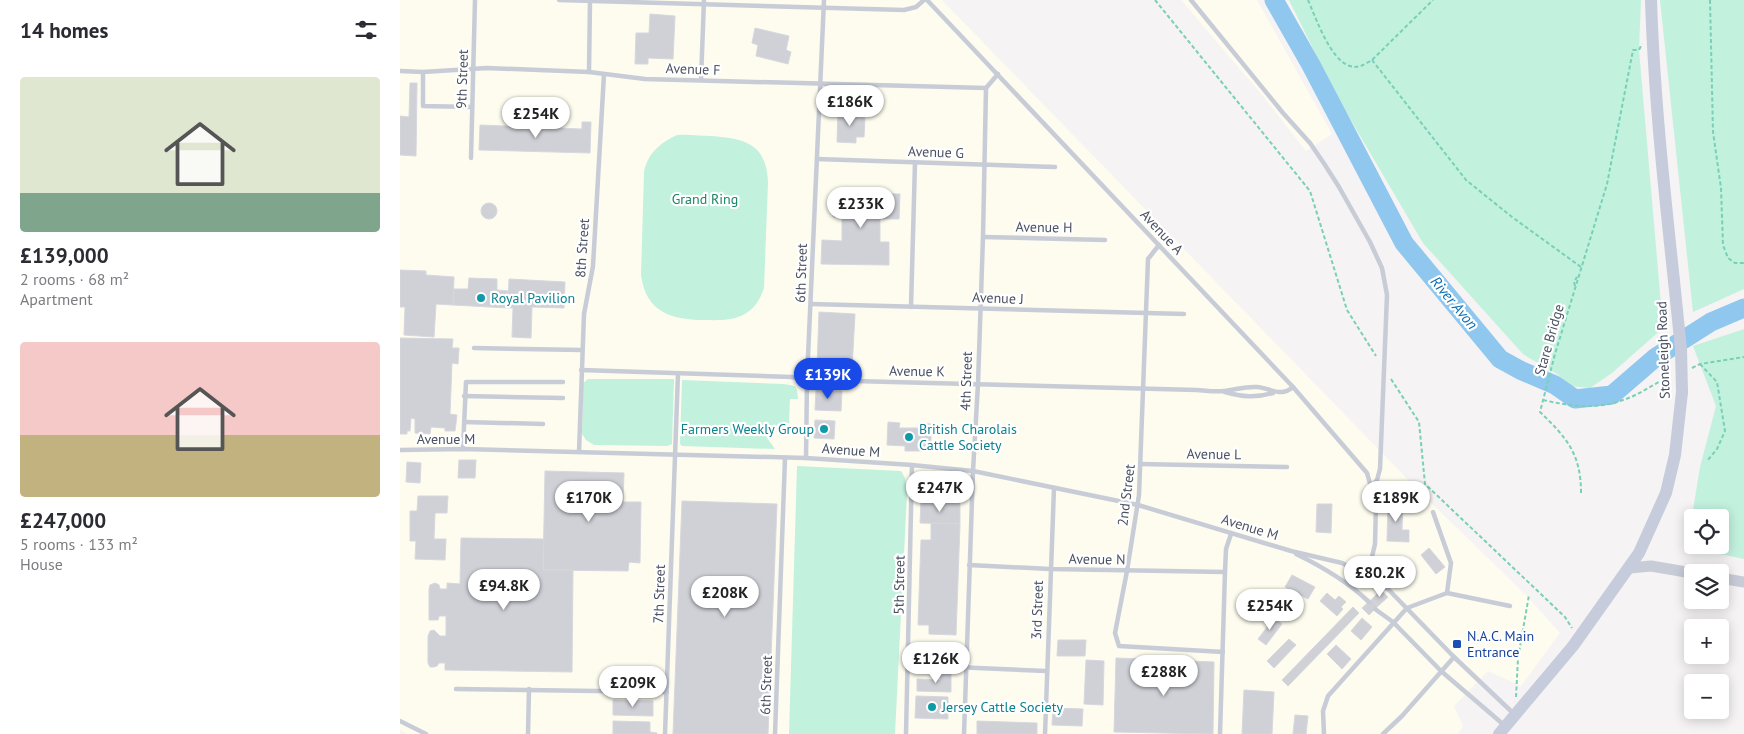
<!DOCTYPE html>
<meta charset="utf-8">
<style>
:root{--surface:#fff;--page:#f2f2f3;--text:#2b2b33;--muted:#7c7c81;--accent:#194ae8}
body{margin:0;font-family:"PT Sans",sans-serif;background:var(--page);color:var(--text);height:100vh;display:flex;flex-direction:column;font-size:19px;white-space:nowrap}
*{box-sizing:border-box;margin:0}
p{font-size:16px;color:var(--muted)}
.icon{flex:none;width:28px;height:28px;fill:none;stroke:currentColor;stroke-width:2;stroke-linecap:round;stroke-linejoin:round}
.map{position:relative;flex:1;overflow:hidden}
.drawer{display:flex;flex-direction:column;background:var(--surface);width:400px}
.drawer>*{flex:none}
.fabs{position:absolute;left:1284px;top:509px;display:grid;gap:10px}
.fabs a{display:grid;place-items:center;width:45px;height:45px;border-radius:5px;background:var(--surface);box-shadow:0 2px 12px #0003;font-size:25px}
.price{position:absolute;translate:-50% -42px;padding:0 11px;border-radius:18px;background:#fff;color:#222;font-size:16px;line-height:32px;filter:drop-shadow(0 1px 2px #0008)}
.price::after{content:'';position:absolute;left:50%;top:30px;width:15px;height:11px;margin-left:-8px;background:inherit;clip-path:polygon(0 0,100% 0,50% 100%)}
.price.current{background:var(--accent);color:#fff}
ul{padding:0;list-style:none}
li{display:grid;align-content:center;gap:10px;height:265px;padding:0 20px}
li span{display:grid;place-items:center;height:155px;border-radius:5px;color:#555}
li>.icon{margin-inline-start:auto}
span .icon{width:90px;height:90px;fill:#fffc;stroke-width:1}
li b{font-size:21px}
h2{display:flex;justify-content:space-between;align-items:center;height:60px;padding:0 20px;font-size:21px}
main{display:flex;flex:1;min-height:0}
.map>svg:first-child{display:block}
.commercial{fill:#fdfcef}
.green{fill:#c2f1de;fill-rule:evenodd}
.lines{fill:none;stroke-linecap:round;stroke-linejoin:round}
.river{stroke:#8fc7ee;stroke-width:19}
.building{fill:#cfd1d7;stroke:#d7d7de}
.path{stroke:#79d0b7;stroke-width:2;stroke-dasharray:4 2.5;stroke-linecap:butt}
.service{stroke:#c7ccd7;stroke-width:4.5}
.tertiary{stroke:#c7ccd7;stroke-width:11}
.secondary{stroke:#c6ccdb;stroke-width:12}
.secondary-bridge{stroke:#c6ccdb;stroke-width:12}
.culture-dot{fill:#0f9aa8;stroke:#fff;stroke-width:2}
.transit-dot{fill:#1a4fb4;stroke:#fff;stroke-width:2}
.labels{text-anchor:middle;stroke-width:4.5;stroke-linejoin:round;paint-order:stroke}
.street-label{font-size:14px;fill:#4a5161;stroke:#fff}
.park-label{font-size:14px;fill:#178664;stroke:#fff}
.culture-label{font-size:14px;fill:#0d838f;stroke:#fff;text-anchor:start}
.transit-label{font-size:14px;fill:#164399;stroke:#fff;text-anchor:start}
.water-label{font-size:15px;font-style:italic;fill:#0b6eb3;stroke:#fff}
</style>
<main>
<section class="drawer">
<h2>14 homes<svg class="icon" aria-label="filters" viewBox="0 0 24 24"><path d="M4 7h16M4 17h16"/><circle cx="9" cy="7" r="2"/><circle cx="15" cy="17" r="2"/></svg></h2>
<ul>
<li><span style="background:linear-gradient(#dfe7d0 75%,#7fa58c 0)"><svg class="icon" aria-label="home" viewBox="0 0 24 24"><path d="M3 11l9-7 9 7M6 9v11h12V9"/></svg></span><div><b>£139,000</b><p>2 rooms · 68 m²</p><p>Apartment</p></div></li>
<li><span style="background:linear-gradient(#f6c9c9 60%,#c2b280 0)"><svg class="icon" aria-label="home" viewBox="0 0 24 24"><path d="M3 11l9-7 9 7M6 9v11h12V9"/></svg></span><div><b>£247,000</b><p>5 rooms · 133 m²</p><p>House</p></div></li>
</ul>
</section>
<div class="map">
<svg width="1344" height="734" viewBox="0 0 1344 734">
<rect width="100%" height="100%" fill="#f5f3f3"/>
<g class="commercial">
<polygon points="0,0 542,0 1021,493 1125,594 1160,633 1121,686 1088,671 1054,706 1063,726 1058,734 7,734 0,730"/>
<polygon points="781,0 857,0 932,134 906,151 862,95"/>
</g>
<g class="green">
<path d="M889,0h352l-2,50 24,278 -51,45 -22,15 -20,-2c-12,-15 -32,-22 -47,-32l-100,-111 -88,-150z"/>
<polygon points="1260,0 1344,0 1344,289 1293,312"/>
<path d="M277,135c12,-1 23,1 35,1 33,3 54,7 56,46l-4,106c-10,30 -30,33 -58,32 -34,0 -60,-7 -65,-45l3,-103c4,-19 16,-29 33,-37z"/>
<path d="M1344,329v230l-57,-12 13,-80 16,-61 -23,-60zM1292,518h28v27h-28z"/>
<polygon points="188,379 274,379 272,444 267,446 194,445 186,440 182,434 183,383"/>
<polygon points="282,380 384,384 395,386 397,390 398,399 390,399 389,423 381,423 365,435 375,449 282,446 280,444"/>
<polygon points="397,466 501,471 505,478 507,493 495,734 389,734"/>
</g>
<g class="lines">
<polyline class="river" points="874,0 911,65 1004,243 1100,359 1120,370 1155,385 1175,399 1212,395 1256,357 1311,322 1344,308"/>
</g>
<g class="building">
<polygon points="250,14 275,16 273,59 248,58 248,64 235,64 236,33 249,33"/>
<polygon points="355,28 389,36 386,50 391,52 388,64 356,56 358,45 352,43"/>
<polygon points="10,83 17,83 16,156 0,155 0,116 9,117"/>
<polygon points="438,110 457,111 457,117 465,118 464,137 456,137 456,143 437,142"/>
<polygon points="182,122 191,122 190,153 79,150 80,125 182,129"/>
<polygon points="433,193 500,194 499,219 480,219 480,242 489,242 489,265 421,264 422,240 442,241 442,217 433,217"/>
<circle cx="89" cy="211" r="8"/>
<polygon points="0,270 26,271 26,275 54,277 53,305 36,304 34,337 4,335 5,307 0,307"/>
<polygon points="69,278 97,279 97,290 109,291 108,308 53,305 54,289 68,289"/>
<polygon points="109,279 165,282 164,308 132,307 131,338 112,337 113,308 108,308"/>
<polygon points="419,312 455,314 452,369 417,368"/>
<polygon points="0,338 53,339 52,348 59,348 58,364 52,363 50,414 57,415 55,431 45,431 45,428 31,427 30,434 15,433 15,419 11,418 10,431 7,431 7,434 0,434"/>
<polygon points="416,390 442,391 441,411 415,410"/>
<polygon points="415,420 435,421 434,439 414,438"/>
<polygon points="488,422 500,423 499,428 519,428 519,423 531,424 531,446 525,446 525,451 505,451 505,446 487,445"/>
<polygon points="59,460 76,460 75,478 58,478"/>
<polygon points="7,462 21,463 20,483 6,482"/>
<polygon points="145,471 224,473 223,502 241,502 240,563 229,562 228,571 143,570"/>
<polygon points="521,476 561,478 560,502 521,501"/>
<polygon points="18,496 48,496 47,513 35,513 34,539 46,539 45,560 15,559 16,541 10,541 10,511 17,511"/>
<polygon points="282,501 377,504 368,734 273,734"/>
<polygon points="521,501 560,502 560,524 520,523"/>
<polygon points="988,501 1003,501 1002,530 1009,530 1009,542 987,541"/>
<polygon points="917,504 932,504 931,533 916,532"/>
<polygon points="531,523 560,524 556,635 529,634 529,625 518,625 521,540 531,540"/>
<polygon points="61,538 144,539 143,570 173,570 172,672 45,670 45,663 39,663 37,666 34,667 30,667 28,663 28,636 30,631 34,630 40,636 46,636 46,616 39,616 38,620 29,620 29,589 30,585 35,583 39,585 40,589 47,589 47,583 60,584"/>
<polygon points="1029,548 1045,567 1036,574 1021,555"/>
<polygon points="892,575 915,587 908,599 885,587"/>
<polygon points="981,590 988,597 978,606 972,599"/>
<polygon points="871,593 890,600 883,618 865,611"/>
<polygon points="927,593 935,600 939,596 946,602 941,607 943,609 937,616 920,601"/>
<polygon points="972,599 978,606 969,615 962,608"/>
<polygon points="953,607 959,613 888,686 882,680"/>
<polygon points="874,618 882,624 866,645 858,639"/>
<polygon points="962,618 972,627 961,640 951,631"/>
<polygon points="889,639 896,645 874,668 867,661"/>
<polygon points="658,640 686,640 685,656 657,656"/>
<polygon points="936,645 951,659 942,669 927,654"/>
<polygon points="716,658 814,662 813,734 714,732"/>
<polygon points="686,660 704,661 703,705 684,704"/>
<polygon points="540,673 551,673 551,692 517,691 517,679 540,680"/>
<polygon points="844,690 874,692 872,734 842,734"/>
<polygon points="516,696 548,697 548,719 515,718"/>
<polygon points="213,700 253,701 253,716 213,715"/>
<polygon points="653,708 683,709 682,726 652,725"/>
<polygon points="895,715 908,716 906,734 893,734"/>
<polygon points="213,721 250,722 250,732 257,733 257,734 213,734"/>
<polygon points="577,721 637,723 637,734 577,734"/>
</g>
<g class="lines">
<g class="path">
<polyline points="755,0 910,191 947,310 976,356"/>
<path d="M908,0c8,18 22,60 42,66 8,3 15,-2 22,-6l61,-60"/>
<polyline points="1310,0 1313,132 1321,188 1323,245 1328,258 1335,263 1344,263"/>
<polyline points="972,60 1066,180 1112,217 1181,267"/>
<polyline points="1175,286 1174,282 1177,277"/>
<polyline points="1300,364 1317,382 1325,431 1317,449 1307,461"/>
<polyline points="1292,368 1300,364 1344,357"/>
<polyline points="991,379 1019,422 1025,484 1165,617 1172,628"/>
<path d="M1143,400c27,6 53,10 80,0 16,-5 32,-17 48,-24"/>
<path d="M1181,493c0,-39 -14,-55 -41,-81l15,-58 52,-170 26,-134h6l3,-6"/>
<polyline points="1116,697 1118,658 1129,595"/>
</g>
<g class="service">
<polyline points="159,0 504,10 516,7 524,0"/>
<polyline points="527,0 893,387 967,473 976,504 975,544 971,561 965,575"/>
<polyline points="791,0 883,113 910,143 925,165 939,187 970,242 982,268 987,295 980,469 977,480 972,486"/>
<polyline points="0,71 23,72 87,68 189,72 245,79 586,88"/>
<polyline points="23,72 23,106 72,107"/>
<polyline points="189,72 190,1"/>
<polyline points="301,80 304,0"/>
<polyline points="586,88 598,74"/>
<polyline points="71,158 75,0"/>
<polyline points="417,159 655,167"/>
<polyline points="583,237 705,240"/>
<polyline points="759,245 748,259 739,495 727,571 715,633 719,646 823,652"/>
<polyline points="411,304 784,314"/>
<polyline points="511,307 515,163"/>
<polyline points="74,348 182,350"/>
<path d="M181,370l210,7 25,3c127,3 254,7 381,10 9,1 18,2 27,1 11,-1 21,-5 33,-4 14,1 23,11 36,0"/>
<path d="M825,392c17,5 31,6 48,1"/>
<polyline points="64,396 163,398"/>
<polyline points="64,422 143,424"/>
<polyline points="63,449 66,382 163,382"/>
<polyline points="0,450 63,449 406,458 512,465 573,471 738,505 891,551 942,563 965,575 988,589 1054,657 1113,713"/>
<polyline points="179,452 184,314 193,266 204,74"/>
<polyline points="406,458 407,379 424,0"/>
<polyline points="741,464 887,467"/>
<path d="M896,554c27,13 52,28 73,48"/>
<polyline points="569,565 650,569 825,572"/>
<polyline points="1047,593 1110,606"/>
<polyline points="975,609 993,622 1041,671 1104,725"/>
<polyline points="508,665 646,671"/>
<polyline points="56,689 267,692"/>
<polyline points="0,721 26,734"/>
<polyline points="128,734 129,689"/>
<polyline points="265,734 278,373"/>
<polyline points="375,734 385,458"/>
<polyline points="506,734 512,465"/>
<polyline points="564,734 573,471 578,384 583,237 586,88"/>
<polyline points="645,734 654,488"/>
<polyline points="820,734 825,572 826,549 831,534"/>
<polyline points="924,734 923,711 928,696 1007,608 1047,593 1051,563 1033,512"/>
<polyline points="983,734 1002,716 1054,657"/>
</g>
<g class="tertiary">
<polyline points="1230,568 1251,566 1292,573"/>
<polyline points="1320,578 1344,582"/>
</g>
<g class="secondary">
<path d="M1251,0c3,94 13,188 23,281"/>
<polyline points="1099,734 1173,646 1239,553 1266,493 1275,455 1282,392"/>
</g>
<polyline class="secondary-bridge" points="1274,281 1281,349 1282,392"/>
</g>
<g class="culture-dot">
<circle cx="81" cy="298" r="5"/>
<circle cx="424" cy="429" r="5"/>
<circle cx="509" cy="437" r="5"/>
<circle cx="532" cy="707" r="5"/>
</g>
<rect class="transit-dot" x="1052" y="639" width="10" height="10" rx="2.5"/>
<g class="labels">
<g class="street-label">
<text transform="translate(293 69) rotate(2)" y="5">Avenue F</text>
<text transform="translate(62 79) rotate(-88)" y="5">9th Street</text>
<text transform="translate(536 152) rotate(2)" y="5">Avenue G</text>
<text transform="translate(644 227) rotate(1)" y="5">Avenue H</text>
<text transform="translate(762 232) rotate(47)" y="5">Avenue A</text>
<text transform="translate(182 248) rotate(-86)" y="5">8th Street</text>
<text transform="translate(401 273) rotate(-88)" y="5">6th Street</text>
<text transform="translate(598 298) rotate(2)" y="5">Avenue J</text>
<text transform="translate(1149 340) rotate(-74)" y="5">Stare Bridge</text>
<text transform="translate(1263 350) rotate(-92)" y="5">Stoneleigh Road</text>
<text transform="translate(517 371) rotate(1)" y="5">Avenue K</text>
<text transform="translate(566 381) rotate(-88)" y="5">4th Street</text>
<text x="46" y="444">Avenue M</text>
<text transform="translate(451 450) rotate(4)" y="5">Avenue M</text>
<text transform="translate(814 454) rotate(1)" y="5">Avenue L</text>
<text transform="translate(726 495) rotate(-83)" y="5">2nd Street</text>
<text transform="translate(850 527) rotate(17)" y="5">Avenue M</text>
<text transform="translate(697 559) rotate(1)" y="5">Avenue N</text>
<text transform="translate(499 585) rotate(-89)" y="5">5th Street</text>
<text transform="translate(259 594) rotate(-88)" y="5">7th Street</text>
<text transform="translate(637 610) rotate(-88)" y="5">3rd Street</text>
<text transform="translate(366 685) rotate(-88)" y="5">6th Street</text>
</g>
<g class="park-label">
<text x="305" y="204">Grand Ring</text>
</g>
<g class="culture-label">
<text x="91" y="303">Royal Pavilion</text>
<text x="414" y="434" text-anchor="end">Farmers Weekly Group</text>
<text x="519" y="434">British Charolais<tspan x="519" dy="16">Cattle Society</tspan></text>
<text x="542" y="712">Jersey Cattle Society</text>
</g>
<g class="transit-label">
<text x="1067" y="641">N.A.C. Main<tspan x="1067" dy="16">Entrance</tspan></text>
</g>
<g class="water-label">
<text transform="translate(1054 303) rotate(50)" y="5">River Avon</text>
</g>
</g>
</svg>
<div class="fabs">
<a><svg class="icon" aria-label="locate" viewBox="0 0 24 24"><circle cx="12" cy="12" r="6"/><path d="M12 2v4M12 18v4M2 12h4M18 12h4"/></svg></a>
<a><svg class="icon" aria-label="layers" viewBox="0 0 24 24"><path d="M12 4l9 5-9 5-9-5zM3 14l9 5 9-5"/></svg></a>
<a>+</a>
<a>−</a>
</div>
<b class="price" style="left:450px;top:127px">£186K</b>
<b class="price" style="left:136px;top:139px">£254K</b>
<b class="price" style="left:461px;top:229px">£233K</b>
<b class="price current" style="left:428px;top:400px">£139K</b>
<b class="price" style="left:540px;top:513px">£247K</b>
<b class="price" style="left:189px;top:523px">£170K</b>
<b class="price" style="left:996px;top:523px">£189K</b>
<b class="price" style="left:980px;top:598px">£80.2K</b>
<b class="price" style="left:104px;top:611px">£94.8K</b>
<b class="price" style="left:325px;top:618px">£208K</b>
<b class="price" style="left:870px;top:631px">£254K</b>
<b class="price" style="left:536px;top:684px">£126K</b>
<b class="price" style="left:764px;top:697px">£288K</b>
<b class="price" style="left:233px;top:708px">£209K</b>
</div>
</main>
